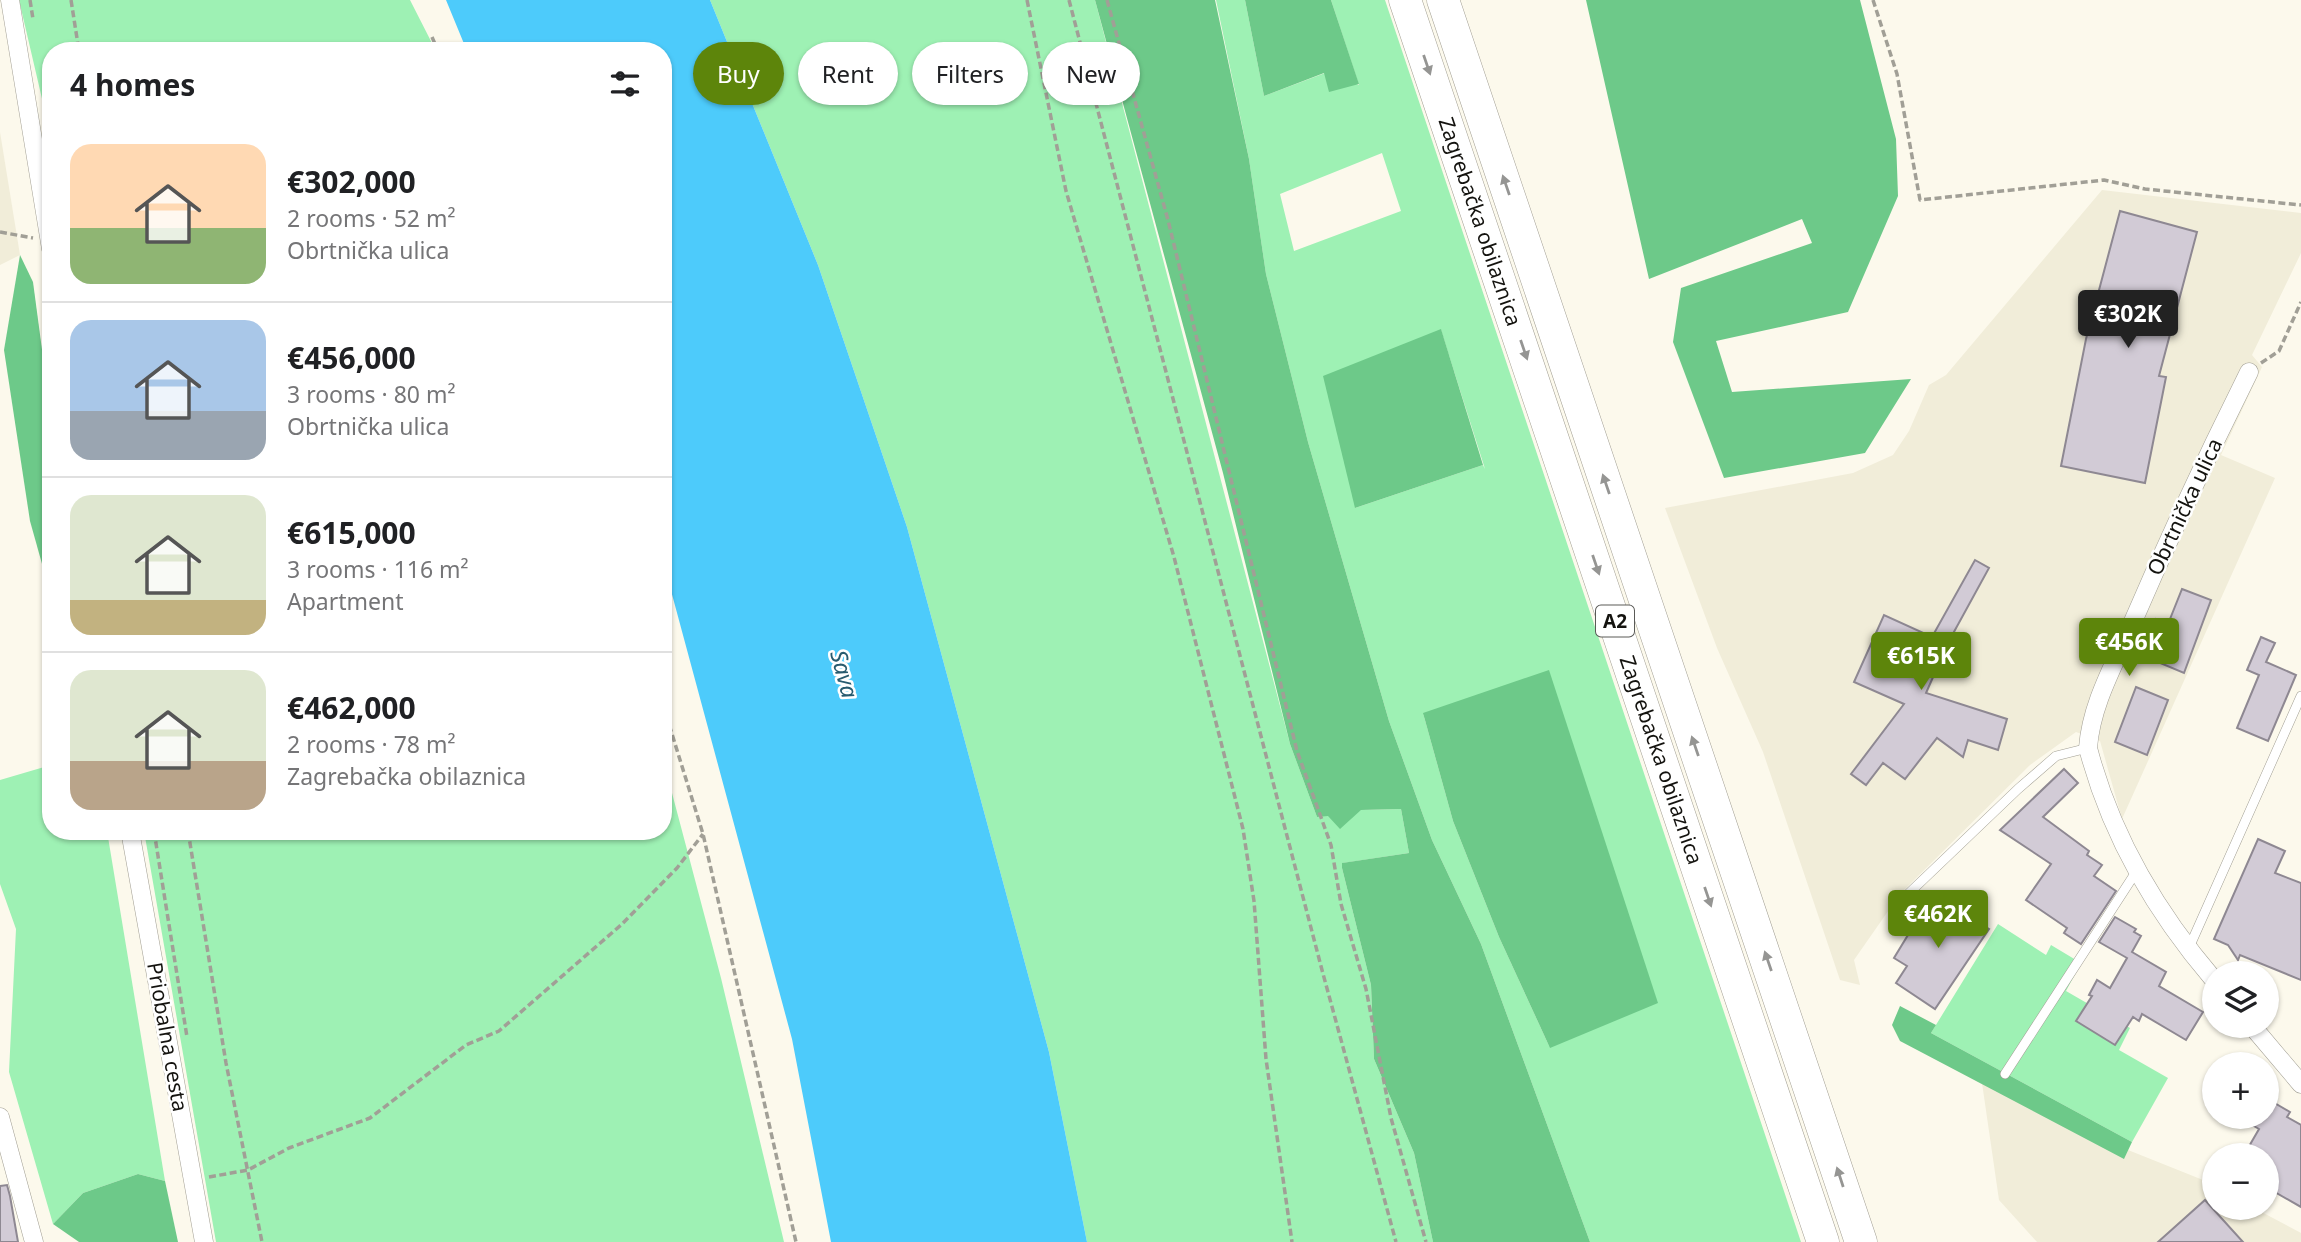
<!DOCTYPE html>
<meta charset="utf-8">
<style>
:root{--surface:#fff;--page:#f2f2f2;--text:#202124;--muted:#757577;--line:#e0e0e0;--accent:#5d850b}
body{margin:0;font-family:"Noto Sans",sans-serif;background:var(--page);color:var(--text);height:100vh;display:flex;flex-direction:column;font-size:26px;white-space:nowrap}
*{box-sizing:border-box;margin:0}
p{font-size:23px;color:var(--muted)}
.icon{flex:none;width:38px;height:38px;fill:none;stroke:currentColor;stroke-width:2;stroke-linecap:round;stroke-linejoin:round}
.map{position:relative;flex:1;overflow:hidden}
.side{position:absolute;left:42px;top:42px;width:630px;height:798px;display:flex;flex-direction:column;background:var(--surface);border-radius:28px;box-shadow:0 2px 5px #0004}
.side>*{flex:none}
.guide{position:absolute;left:693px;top:42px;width:665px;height:63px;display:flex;gap:14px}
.controls{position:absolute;left:2202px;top:961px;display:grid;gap:14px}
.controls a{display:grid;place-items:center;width:77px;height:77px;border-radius:50%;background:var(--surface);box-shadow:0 2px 5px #0004;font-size:35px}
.price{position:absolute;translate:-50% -60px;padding:0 16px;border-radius:7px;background:var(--accent);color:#fff;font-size:23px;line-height:46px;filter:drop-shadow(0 2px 4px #0008)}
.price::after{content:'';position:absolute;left:50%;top:42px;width:21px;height:16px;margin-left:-10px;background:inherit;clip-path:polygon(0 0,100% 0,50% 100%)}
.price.on{background:#222;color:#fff}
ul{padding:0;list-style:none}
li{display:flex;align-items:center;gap:21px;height:175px;padding:0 28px}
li+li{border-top:2px solid var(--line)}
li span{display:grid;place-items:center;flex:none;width:196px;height:140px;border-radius:21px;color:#555}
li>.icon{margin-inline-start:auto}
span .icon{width:84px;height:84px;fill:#fffc;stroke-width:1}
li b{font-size:30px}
h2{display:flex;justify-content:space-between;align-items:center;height:84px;padding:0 28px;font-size:30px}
.tag{padding:0 24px;border-radius:32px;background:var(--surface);box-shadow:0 2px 5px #0004;font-size:24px;line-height:63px}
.tag.on{background:var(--accent);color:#fff}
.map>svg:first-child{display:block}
.built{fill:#f1edd9}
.green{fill:#9ef1b4;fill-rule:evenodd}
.forest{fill:#6dc989}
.water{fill:#4dcbfb}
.building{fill:#d2cbd6;stroke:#8e8892;stroke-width:2}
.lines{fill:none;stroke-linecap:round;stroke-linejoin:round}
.service-casing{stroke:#a29f94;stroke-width:10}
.minor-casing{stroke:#a29f94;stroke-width:19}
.motorway-casing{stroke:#a29f94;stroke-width:33}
.path{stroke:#a19f96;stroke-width:3.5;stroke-dasharray:7 3.5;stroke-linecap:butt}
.service{stroke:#fff;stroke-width:9}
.minor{stroke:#fff;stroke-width:18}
.motorway{stroke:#fff;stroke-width:32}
.oneway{fill:#959593}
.labels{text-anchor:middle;stroke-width:5;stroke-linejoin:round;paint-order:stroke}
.shield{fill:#fff;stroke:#5a5a57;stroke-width:2}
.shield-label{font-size:19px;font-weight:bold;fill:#14130f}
.street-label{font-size:21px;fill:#14130f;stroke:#fff}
.water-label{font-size:23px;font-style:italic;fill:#285b6f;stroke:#fff}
</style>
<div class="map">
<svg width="2301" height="1242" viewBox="0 0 2301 1242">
<rect width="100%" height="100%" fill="#fcf9ec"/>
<g class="built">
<polygon points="0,132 20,255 0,265"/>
<polygon points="2102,190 2301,213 2301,253 2252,355 2262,367 2221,455 2275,478 2122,819 2100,741 2076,732 2030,765 1900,894 1854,960 1860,985 1840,980 1763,752 1717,648 1665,508 1853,473 1893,455 1909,431 1929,385 1946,375"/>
<polygon points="1982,1083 2124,1158 2128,1150 2203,1180 2214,1185 2214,1208 2254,1208 2301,1233 2301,1242 2037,1242 1999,1200"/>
</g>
<g class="green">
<polygon points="19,0 410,0 436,51 51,51 51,156 43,103"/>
<polygon points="710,0 1095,0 1290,744 1317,817 1361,810 1401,809 1409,853 1343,863 1342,868 1371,985 1374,1059 1414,1153 1433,1242 1087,1242 1049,1052 907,527 818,265"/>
<path d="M1216,0h29l19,96 61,-23 34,12 -28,-85h54l416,1242h-211l-109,-298 -49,-104 -43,-119 -81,-279 -42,-168 -17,-115zM1382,153l19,58 -107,40 -14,-57zM1441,330l44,139 -2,-4 -128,43zM1423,713l127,335 -51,-111 -46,-116z"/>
<polygon points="663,759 721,978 784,1242 216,1242 144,831 663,831"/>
<polygon points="51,765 51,831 107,831 165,1181 138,1174 83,1193 53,1224 9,1072 16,929 0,884 0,780"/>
<polygon points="1998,924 2046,955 2051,945 2081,963 2066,991 2130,1028 2119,1050 2168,1078 2132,1142 1931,1033"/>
</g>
<g class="forest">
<polygon points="1095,0 1215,0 1249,159 1266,274 1308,442 1389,721 1432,840 1481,944 1590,1242 1433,1242 1414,1153 1374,1059 1371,985 1342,868 1342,863 1409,853 1401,809 1361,810 1340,829 1328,816 1317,817 1290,744 1223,473"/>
<polygon points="1245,0 1331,0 1359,84 1329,92 1324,73 1264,96"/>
<polygon points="1586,0 1860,0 1896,139 1898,196 1848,312 1716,341 1732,392 1911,379 1865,453 1724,478 1673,342 1681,288 1812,243 1802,219 1649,279"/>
<polygon points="20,255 33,282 51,417 51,596 30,521 4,350"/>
<polygon points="1441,329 1483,465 1355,508 1323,376"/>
<polygon points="1549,670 1658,1003 1550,1048 1499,937 1453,821 1423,713"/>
<polygon points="1900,1006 1936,1025 1931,1033 2132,1142 2124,1159 1900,1041 1892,1025"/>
<polygon points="138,1174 165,1181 178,1242 79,1242 53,1224 83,1193"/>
</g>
<polygon class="water" points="446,0 710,0 818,265 907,527 1049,1052 1087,1242 831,1242 792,1039 663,561 663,51 467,51"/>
<g class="building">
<polygon points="2120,211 2197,232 2159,376 2166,377 2145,483 2061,466 2086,339"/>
<polygon points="1975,560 1989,568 1949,641 1926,693 2007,719 1998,750 1968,740 1963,757 1937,738 1905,779 1883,763 1866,785 1851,774 1904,704 1854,682 1884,615 1932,637"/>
<polygon points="2182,589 2211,600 2184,673 2141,655 2156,619 2168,624"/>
<polygon points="2261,637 2275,643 2266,662 2296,675 2268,741 2237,728 2259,675 2247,670"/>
<polygon points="2136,687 2168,700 2147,755 2115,742"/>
<polygon points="2064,769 2078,783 2043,817 2089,851 2087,855 2102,865 2094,876 2116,891 2081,944 2064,933 2067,928 2026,900 2051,864 2000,830"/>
<polygon points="2258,839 2285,851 2275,873 2301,883 2301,980 2240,955 2238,960 2228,945 2214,939"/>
<polygon points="1933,894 1989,929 1935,1009 1896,983 1907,966 1894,958"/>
<polygon points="2115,917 2136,929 2134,932 2141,936 2132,952 2166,972 2159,986 2203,1012 2186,1040 2142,1014 2139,1021 2133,1017 2115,1045 2076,1021 2092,996 2089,995 2097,980 2110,988 2127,958 2099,942"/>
<polygon points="2266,1098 2290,1112 2287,1117 2301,1125 2301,1207 2266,1187 2266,1155 2244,1155 2259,1129 2237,1116 2266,1116"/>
<polygon points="7,1185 10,1196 18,1242 0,1242 0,1186"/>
<polygon points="2205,1200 2243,1242 2158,1242"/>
</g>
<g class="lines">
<defs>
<g id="service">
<polyline points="1907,895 2018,789 2056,756 2088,748"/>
<polyline points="2188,950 2301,696"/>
<polyline points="2005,1074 2136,872"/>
</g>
<g id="minor">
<polyline points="10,0 51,249"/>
<polyline points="130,831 204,1242"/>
<path d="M2214,980c-59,-69 -103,-144 -126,-232 3,-43 26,-83 43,-122 37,-86 76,-170 118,-254"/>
<polyline points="2252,1026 2301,1084"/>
<polyline points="0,1117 34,1242"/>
</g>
<g id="motorway">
<path id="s1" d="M1405,0l418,1242"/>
<polyline points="1443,0 1861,1242"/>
</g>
</defs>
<use href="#service" class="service-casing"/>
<use href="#minor" class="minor-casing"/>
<use href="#motorway" class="motorway-casing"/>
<g class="path">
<polyline points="30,0 33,19"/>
<polyline points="71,0 79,51"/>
<polyline points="1027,0 1066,191 1174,557 1243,829 1254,901 1266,1059 1292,1242"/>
<polyline points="1069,0 1322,970 1396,1242"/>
<polyline points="1107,0 1168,220 1297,751 1331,845 1341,904 1366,989 1391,1118 1426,1242"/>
<polyline points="1873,0 1897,74 1920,200 2104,180 2145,189 2301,205"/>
<polyline points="432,37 438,51"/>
<polyline points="0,232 33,238"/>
<polyline points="2261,363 2279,351 2301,302"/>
<polyline points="663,705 703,834 796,1242"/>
<polyline points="154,831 187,1037"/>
<polyline points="188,831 226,1063 262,1242"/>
<polyline points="209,1177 248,1170 289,1148 370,1118 466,1045 499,1031 621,925 677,868 703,834"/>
</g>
<use href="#service" class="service"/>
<use href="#minor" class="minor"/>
<use href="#motorway" class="motorway"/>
</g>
<defs><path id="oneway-solid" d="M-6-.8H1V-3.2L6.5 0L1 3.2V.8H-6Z" transform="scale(1.75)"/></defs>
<g class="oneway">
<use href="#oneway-solid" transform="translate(1427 65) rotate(71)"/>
<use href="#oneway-solid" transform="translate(1506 185) rotate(-109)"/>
<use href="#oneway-solid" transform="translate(1524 350) rotate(71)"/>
<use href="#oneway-solid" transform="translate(1606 484) rotate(-109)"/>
<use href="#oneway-solid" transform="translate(1596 565) rotate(71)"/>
<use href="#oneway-solid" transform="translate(1695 746) rotate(-109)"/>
<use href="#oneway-solid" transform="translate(1708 897) rotate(71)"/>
<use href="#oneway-solid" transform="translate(1768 961) rotate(-109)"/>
<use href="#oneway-solid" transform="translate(1840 1177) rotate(-108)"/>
</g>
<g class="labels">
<rect class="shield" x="1596" y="605.5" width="38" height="31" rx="5"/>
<g class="shield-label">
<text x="1615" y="628">A2</text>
</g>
<g class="street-label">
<text dy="7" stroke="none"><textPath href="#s1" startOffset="234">Zagrebačka obilaznica</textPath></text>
<text transform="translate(2185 507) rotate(-65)" y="7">Obrtnička ulica</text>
<text dy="7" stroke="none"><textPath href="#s1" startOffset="802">Zagrebačka obilaznica</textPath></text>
<text transform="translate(167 1037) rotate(80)" y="7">Priobalna cesta</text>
</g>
<g class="water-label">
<text transform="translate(844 674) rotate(75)" y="8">Sava</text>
</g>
</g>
</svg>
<div class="controls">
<a><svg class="icon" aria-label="layers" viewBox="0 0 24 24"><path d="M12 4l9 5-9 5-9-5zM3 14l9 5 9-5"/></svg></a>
<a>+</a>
<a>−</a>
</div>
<b class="price on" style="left:2128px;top:350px">€302K</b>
<b class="price" style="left:2129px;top:678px">€456K</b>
<b class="price" style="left:1921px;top:692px">€615K</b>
<b class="price" style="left:1938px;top:950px">€462K</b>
<div class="guide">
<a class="tag on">Buy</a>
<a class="tag">Rent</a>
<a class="tag">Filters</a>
<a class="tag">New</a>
</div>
<section class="side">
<h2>4 homes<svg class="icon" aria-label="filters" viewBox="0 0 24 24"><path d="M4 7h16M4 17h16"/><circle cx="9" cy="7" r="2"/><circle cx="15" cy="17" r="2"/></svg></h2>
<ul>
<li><span style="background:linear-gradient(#ffd9b3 60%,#8fb573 0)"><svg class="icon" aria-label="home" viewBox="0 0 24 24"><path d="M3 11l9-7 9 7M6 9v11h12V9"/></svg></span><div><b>€302,000</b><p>2 rooms · 52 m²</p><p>Obrtnička ulica</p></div></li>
<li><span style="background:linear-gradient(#a9c7e8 65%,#9aa5b1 0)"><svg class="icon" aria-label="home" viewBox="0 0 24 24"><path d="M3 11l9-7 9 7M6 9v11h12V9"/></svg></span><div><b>€456,000</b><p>3 rooms · 80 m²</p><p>Obrtnička ulica</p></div></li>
<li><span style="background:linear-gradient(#dfe7d0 75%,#c2b280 0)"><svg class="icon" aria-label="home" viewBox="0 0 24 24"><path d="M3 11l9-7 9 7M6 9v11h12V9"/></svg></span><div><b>€615,000</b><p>3 rooms · 116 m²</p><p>Apartment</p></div></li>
<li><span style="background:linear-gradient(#dfe7d0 65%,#b9a48a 0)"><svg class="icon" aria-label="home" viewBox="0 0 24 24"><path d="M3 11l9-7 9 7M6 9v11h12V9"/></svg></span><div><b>€462,000</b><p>2 rooms · 78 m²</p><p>Zagrebačka obilaznica</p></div></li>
</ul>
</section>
</div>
